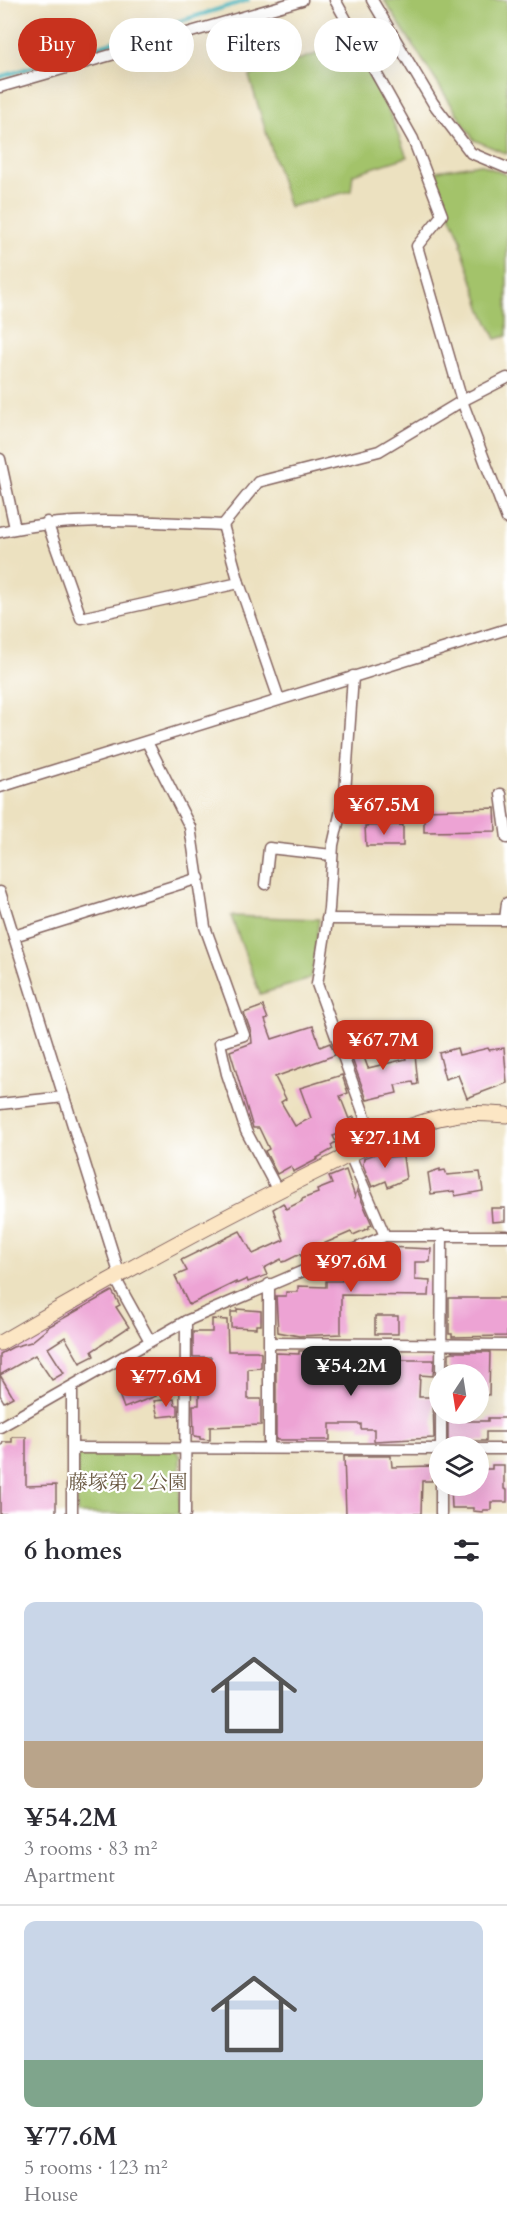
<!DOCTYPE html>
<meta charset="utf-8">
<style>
:root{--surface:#fff;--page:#f2f2f3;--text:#2b2b33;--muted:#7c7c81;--line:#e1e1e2;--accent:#c8321e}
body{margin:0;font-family:Cardo,"Noto Serif JP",serif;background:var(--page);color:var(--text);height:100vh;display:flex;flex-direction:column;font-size:22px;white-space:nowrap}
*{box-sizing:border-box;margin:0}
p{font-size:20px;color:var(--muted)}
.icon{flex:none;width:33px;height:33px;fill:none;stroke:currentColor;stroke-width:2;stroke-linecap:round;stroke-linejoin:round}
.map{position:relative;height:1514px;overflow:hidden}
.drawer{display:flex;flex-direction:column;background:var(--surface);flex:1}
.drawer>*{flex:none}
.banner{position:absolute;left:18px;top:18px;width:471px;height:54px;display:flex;gap:12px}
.needle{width:39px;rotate:192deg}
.controls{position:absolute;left:429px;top:1364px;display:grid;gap:12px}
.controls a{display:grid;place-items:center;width:60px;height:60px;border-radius:50%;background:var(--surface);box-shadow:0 6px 24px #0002;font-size:30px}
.price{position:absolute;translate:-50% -51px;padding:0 14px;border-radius:12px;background:var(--accent);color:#fff;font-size:20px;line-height:39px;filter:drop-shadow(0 2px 3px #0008)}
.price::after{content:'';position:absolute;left:50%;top:36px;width:18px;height:14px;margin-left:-9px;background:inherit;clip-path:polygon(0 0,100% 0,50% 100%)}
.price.on{background:#222;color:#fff}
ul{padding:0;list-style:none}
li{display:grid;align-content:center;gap:12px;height:318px;padding:0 24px}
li+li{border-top:2px solid var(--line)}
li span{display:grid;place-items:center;height:186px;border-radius:12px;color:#555}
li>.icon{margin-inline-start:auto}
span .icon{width:108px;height:108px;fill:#fffc;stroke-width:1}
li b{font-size:26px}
h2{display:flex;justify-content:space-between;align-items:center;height:72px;padding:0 24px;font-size:26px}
.tag{padding:0 21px;border-radius:27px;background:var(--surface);box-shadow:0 6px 24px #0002;font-size:21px;line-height:54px}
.tag.on{background:var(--accent);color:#fff}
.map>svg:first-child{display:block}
.green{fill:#a3c36b;stroke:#76714b;stroke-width:1.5}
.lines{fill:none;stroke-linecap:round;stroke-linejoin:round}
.stream{stroke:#43b3bc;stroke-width:4}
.building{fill:#eda3d4}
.street-casing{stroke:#83635f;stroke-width:13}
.secondary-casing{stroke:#83635f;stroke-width:17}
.street{stroke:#fff;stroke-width:10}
.secondary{stroke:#fce6c4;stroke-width:15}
.labels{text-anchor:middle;stroke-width:4.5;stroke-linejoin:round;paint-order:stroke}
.park-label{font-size:20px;fill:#695841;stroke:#fff}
</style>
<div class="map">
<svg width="507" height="1514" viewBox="0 0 507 1514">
<rect width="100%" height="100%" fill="#fff"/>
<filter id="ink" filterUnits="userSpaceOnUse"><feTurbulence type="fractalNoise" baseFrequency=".0167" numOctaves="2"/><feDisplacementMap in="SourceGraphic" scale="12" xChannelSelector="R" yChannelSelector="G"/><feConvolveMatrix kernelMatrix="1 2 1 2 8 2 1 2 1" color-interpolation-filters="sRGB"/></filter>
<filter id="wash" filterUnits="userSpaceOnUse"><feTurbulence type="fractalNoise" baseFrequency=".008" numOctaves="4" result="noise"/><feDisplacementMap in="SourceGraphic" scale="24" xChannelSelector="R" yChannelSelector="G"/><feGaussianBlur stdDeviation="1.35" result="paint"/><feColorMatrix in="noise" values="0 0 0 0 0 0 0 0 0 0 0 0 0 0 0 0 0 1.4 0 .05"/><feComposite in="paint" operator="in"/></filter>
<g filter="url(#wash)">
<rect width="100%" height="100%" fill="#ece1c0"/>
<g class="green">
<polygon points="384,0 507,0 507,154 474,140"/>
<polygon points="353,42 390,114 407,157 353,174 351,191 289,207 249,76"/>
<polygon points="480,164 507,175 507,336 496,339 482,310 461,245 462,242 444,200 434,183 438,177 436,171"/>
<polygon points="231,916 319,919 312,975 307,980 260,994"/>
<polygon points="79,1450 175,1450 180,1455 180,1514 77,1514 77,1454"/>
</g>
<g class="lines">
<polyline class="stream" points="0,77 248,0"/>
</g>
<g id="blocks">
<g class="building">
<polygon points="495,808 496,831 424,832 424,810"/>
<polygon points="403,825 403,846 366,846 365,826"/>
<polygon points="263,1006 268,1019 265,1020 272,1039 313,1026 320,1047 330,1043 335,1055 275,1077 286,1099 281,1102 295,1126 311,1118 300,1088 342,1075 348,1093 340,1096 349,1119 354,1117 358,1128 333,1136 336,1142 331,1145 333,1149 317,1158 318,1159 293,1172 291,1166 277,1174 265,1151 269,1149 259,1128 253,1128 230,1051 252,1043 251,1032 244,1013"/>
<polygon points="352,1034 357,1047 360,1046 368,1068 406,1059 402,1046 414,1044 418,1084 414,1085 413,1082 395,1085 397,1093 367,1100 344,1037"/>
<polygon points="457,1048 459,1055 488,1048 489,1050 504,1048 507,1083 467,1098 458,1075 445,1079 442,1068 443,1068 439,1053"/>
<polygon points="383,1151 388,1157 403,1156 406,1179 388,1187 386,1181 372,1187 363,1165 364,1158"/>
<polygon points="440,1169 440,1171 445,1170 447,1175 480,1172 483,1191 455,1196 454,1191 431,1194 428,1173"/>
<polygon points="346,1170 355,1197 357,1190 370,1220 372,1225 369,1226 369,1228 353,1235 351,1232 314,1248 315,1251 301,1256 300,1254 286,1261 282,1262 281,1259 264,1268 267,1275 248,1282 247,1279 236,1284 236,1282 189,1305 175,1276 187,1271 181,1260 240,1231 253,1254 284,1240 273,1209 283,1203 286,1209 302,1201 302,1199 318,1193 317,1190 332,1184 329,1177"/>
<polygon points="491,1208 505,1208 505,1221 492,1222"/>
<polygon points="387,1247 431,1249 430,1262 415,1262 415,1280 430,1281 429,1296 341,1295 341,1334 299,1336 278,1332 276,1296 286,1296 286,1292 298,1292 298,1286 326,1287 326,1281 342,1281 342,1271 372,1270 372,1259 377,1259 377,1254 387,1254"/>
<polygon points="112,1291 120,1305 116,1307 129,1327 92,1351 94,1356 80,1363 65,1337 48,1348 64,1373 52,1380 35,1355 0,1375 0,1354 13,1347 31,1342 47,1329 46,1328"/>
<polygon points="449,1298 507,1298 507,1336 452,1337 452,1334 449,1334"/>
<polygon points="237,1309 261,1311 261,1325 256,1325 256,1328 231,1327 231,1312 237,1312"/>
<rect x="375" y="1316" width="23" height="18"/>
<polygon points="212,1319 227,1320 228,1351 257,1351 261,1353 261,1368 248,1369 248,1399 261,1399 261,1425 210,1427 210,1440 200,1439 200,1437 194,1436 193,1405 199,1405 199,1379 211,1379 211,1357 193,1357 193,1332 212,1332"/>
<polygon points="299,1351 334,1351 334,1353 343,1354 342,1373 370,1373 371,1358 385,1358 385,1360 434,1360 433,1376 420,1375 419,1397 433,1397 434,1438 374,1441 374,1429 361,1429 361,1424 330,1424 330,1440 276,1440 276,1353 299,1354"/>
<polygon points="453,1352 490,1352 489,1395 478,1395 478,1372 449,1370 449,1353"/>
<polygon points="0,1375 13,1397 4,1402 0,1395"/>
<polygon points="149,1381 156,1396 124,1408 118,1392"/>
<polygon points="174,1399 175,1405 178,1405 178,1415 158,1417 154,1401"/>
<polygon points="448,1413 468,1413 467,1421 488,1421 488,1418 507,1418 507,1432 486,1432 486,1441 448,1441"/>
<polygon points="12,1437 26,1437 26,1486 56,1485 56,1514 0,1514 0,1445 2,1445 3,1442 12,1442"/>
<polygon points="344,1456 391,1456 392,1467 432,1466 432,1481 422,1481 421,1514 346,1514"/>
<polygon points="492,1465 504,1465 504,1489 507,1490 507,1502 491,1502 491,1510 483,1510 483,1512 473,1511 473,1508 452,1508 451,1485 478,1485 478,1469 492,1469"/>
</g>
</g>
</g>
<g filter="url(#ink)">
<use href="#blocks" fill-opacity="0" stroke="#83635f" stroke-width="1.5"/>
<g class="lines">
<defs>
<g id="street">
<polyline points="335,0 413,139 442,215 417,246 462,401 507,519"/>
<polyline points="372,0 433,103 471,153 507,168"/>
<polyline points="0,87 302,0"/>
<polyline points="0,459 15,528"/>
<polyline points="47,522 81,618 239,583"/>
<polyline points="223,525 258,482 379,451 462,401 507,378"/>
<polyline points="223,525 239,583 279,699"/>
<path d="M0,532c73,-17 149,-10 223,-7"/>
<polyline points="353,676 345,793 333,845 329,909 317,984 374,1142"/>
<polyline points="147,742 190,827 205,927 244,1035 220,1043 227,1074 246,1131 278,1191"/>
<polyline points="0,787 507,629"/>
<polyline points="501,794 507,838"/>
<polyline points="265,884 269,848 332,855"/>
<polyline points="0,892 120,1276"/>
<polyline points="327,919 505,920 507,903"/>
<polyline points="14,936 199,878"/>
<polyline points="0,1104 64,1097"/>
<polyline points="350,1155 385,1236"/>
<polyline points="115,1278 150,1341"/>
<polyline points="269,1284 269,1448"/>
<polyline points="270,1343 507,1345"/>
<polyline points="441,1374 442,1235"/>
<polyline points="72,1387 72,1514"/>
<polyline points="0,1427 186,1321 385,1236 507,1236"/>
<polyline points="441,1446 441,1413"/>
<polyline points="73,1448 440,1449"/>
<polyline points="478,1449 507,1449"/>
<polyline points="185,1514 186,1321"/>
<polyline points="441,1514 441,1485"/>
</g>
<path id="secondary" d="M0,1343c103,-60 208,-118 315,-171 44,-21 88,-49 138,-57 17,-3 36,-1 54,0"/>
</defs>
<use href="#street" class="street-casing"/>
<use href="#secondary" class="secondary-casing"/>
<use href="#street" class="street"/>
<use href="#secondary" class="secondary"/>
</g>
</g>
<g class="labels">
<g class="park-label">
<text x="128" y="1489">藤塚第２公園</text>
</g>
</g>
</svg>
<div class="controls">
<a><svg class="needle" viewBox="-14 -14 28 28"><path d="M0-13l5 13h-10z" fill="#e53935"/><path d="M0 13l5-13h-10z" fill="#7c7c81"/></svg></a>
<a><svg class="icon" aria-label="layers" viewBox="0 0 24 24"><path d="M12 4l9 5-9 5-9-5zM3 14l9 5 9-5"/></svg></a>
</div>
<b class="price" style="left:384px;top:836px">¥67.5M</b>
<b class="price" style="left:383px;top:1071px">¥67.7M</b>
<b class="price" style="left:385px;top:1169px">¥27.1M</b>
<b class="price" style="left:351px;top:1293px">¥97.6M</b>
<b class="price on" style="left:351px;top:1397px">¥54.2M</b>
<b class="price" style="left:166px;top:1408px">¥77.6M</b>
<div class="banner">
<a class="tag on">Buy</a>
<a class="tag">Rent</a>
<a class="tag">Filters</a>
<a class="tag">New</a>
</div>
</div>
<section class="drawer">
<h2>6 homes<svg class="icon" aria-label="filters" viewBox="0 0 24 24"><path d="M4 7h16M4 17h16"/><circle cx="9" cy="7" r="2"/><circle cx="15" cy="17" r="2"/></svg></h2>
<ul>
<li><span style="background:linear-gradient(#c9d6e8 75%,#b9a48a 0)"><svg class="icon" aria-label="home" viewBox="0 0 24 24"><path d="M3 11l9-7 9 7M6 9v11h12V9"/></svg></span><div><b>¥54.2M</b><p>3 rooms · 83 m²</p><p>Apartment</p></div></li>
<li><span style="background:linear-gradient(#c9d6e8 75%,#7fa58c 0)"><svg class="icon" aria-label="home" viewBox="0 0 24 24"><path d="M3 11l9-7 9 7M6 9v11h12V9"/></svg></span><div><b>¥77.6M</b><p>5 rooms · 123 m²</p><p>House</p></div></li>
</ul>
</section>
